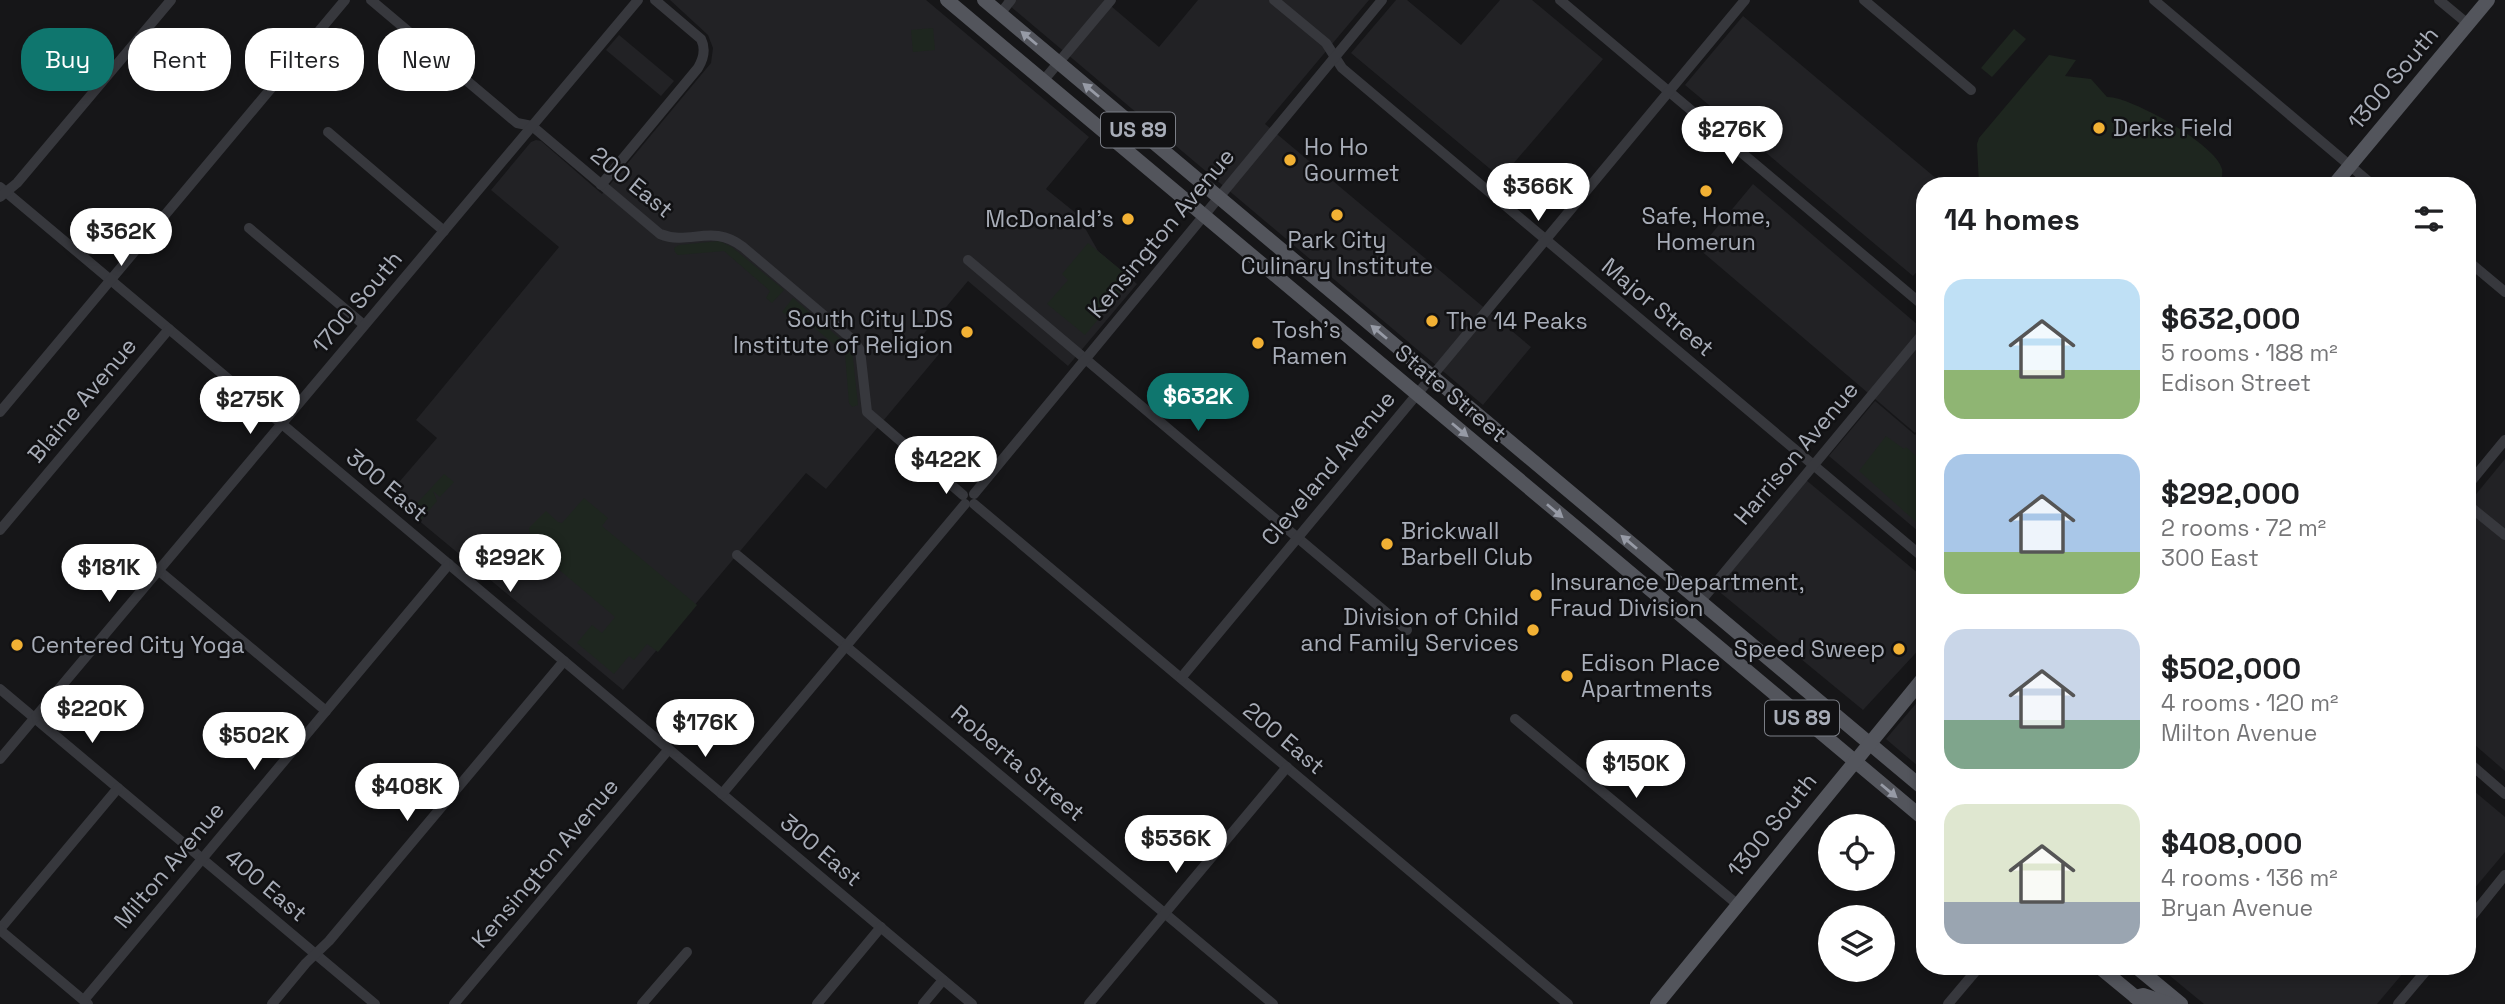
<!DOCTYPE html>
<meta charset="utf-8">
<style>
:root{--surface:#fff;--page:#f6f6f6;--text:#202124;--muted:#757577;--accent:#0f766e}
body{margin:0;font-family:"Space Grotesk",sans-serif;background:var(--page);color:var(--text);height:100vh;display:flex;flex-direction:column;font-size:26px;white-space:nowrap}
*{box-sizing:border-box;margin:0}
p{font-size:23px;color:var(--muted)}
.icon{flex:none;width:38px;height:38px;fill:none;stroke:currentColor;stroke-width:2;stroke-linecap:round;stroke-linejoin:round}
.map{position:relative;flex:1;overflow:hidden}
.details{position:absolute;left:1916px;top:177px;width:560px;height:798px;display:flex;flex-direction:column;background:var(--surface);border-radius:28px;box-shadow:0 4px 10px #0003}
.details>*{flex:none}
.top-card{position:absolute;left:21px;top:28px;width:665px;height:63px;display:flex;gap:14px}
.tools{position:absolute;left:1818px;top:814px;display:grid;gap:14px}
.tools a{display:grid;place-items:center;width:77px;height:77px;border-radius:50%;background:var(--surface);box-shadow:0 4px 10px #0003;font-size:35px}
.price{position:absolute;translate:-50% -60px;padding:0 16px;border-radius:24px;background:#fff;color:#222;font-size:23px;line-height:46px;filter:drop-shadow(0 2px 4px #0008)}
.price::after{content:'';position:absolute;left:50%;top:42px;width:21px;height:16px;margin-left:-10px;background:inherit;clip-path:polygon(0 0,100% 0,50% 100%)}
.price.on{background:var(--accent);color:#fff}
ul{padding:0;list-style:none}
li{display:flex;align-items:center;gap:21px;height:175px;padding:0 28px}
li span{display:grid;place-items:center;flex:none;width:196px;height:140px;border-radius:21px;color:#555}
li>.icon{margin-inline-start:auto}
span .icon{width:84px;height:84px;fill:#fffc;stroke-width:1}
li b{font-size:30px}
h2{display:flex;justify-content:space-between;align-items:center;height:84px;padding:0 28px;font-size:30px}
.tag{padding:0 24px;border-radius:28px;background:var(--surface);box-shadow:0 4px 10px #0003;font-size:24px;line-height:63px}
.tag.on{background:var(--accent);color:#fff}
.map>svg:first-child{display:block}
.built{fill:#222225}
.green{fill:#1e261f}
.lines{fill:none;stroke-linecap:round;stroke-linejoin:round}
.minor{stroke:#37383d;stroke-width:10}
.major{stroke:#53555c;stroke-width:14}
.oneway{fill:#979ba6}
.poi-dot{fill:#f2b134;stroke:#111113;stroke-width:2.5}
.labels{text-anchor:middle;stroke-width:5;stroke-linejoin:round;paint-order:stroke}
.shield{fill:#111113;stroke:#7b7e86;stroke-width:2}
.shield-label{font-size:21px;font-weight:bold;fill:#a8adb8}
.street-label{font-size:23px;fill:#a8adb8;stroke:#111113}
.poi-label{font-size:23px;fill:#a8adb8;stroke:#111113;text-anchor:start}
</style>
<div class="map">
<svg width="2505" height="1004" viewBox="0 0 2505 1004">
<rect width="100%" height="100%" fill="#161618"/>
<g class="built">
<polygon points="670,0 926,0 1089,137 1046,189 1077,214 1098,251 1137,284 1068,366 968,281 921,337 940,353 826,489 806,473 623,690 388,495 437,438 416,420 559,247 491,190 531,142 536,140 541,141 602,194 711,63 713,48 708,35"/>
<polygon points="1003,0 1104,0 1159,47 1198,0 1369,0 1265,124 1531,347 1483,405"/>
<polygon points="1396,0 1407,0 1461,45 1500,0 1532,0 1603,59 1501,178 1351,53"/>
<polygon points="1743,16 1944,185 1925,186 1925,263 1913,276 1685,85"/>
<polygon points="619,35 674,81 661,96 606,50"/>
<polygon points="1753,184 1925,331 1925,421 1915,433 1699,249"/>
<polygon points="1875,401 1915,435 1925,423 1925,537 1829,456"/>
<polygon points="2505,459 2505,771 2468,739 2468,504"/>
<polygon points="1806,480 1925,579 1925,643 1863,710 1716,589"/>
<polygon points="1925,693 1925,772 1886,739"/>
<polygon points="2468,786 2505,817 2505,852 2468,896"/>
<polygon points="2158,966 2409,966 2377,1004 2204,1004"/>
</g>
<g class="green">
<polygon points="933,28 935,50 913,52 911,30"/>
<polygon points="2014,29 2026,39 1992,77 1981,68"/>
<path d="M2049,55l27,5 -11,16 26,3 16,18c23,-1 110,48 115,72 1,4 -1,12 -1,16h-242l-2,-41 2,-6z"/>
<polygon points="719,241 732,247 784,290 772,303 766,298 770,291 724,251 678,255 675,252 674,248 679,245"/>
<polygon points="1088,243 1132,279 1085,335 1047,304 1068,280 1062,274"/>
<polygon points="793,298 852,349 858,405 852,407 849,403 845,354 795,311 788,316 782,312"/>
<polygon points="1886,436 1904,449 1906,447 1925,464 1925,530 1859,471"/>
<polygon points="444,474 454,482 440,497 433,491 437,501 420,521 409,512"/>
<polygon points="584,498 608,518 602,526 697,605 658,652 647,644 634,660 629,656 614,674 577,643 592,625 602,633 615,617 532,547 529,528 546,511 558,522 562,523"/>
</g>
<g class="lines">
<g class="minor">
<path d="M371,0l146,123 15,3 128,108c30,12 52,-11 83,13l110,93 7,10 7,62 96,83"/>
<polyline points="1274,0 1326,43 1342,68 1925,559"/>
<polyline points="1560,0 1925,307"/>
<polyline points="1864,0 1971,90"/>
<polyline points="2154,0 2374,186"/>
<polyline points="2439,0 2468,24"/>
<polyline points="1000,14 1011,0"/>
<polyline points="1043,81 1111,0"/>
<polyline points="328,132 444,231"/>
<path d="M601,185l97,-117c6,-10 8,-19 3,-29l-46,-39"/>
<polyline points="0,187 972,1004"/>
<polyline points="0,197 17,183 171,0"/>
<polyline points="249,228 364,325"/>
<polyline points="968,260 1407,630"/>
<polyline points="2468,261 2505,292"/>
<polyline points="0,412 345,0"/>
<polyline points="2468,485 2505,440"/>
<polyline points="974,494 1382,0"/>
<polyline points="974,504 1568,1004"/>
<polyline points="2468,505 2505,535"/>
<polyline points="0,530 169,329"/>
<polyline points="737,555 1273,1004"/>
<polyline points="158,570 326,711"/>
<polyline points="1700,602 1925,331"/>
<polyline points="1181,678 1745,0"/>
<polyline points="0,689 375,1004"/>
<polyline points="1515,719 1737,904"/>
<polyline points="0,759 638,0"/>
<polyline points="2468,762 2505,794"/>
<polyline points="722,794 965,504"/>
<polyline points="2468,921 2505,875"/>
<polyline points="0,929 118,788"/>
<polyline points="0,930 88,1004"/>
<polyline points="84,1000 449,564"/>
<polyline points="272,1004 306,963 329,941 564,661"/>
<polyline points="454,1004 669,749"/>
<polyline points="642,1004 687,952"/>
<polyline points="817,1004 881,927"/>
<polyline points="923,1004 943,980"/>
<polyline points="1089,1004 1287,767"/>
<polyline points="1948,1004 1980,966"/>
<polyline points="2398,1004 2430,966"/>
</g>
<g class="major">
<polyline points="947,0 1925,820"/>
<polyline points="984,0 1925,790"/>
<polyline points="2333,186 2488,0"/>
<polyline points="2098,966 2144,1004"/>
<polyline points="2135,966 2181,1004"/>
<polyline points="2135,997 2143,995 2170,1004"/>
<polyline points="1657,1004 1925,676"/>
</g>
</g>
<defs><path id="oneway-solid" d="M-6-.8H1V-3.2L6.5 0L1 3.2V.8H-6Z" transform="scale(1.75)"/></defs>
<g class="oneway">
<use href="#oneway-solid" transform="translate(1029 38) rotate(-140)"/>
<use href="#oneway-solid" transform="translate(1091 90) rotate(-140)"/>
<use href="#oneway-solid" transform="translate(1379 332) rotate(-140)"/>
<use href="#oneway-solid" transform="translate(1460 430) rotate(40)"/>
<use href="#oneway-solid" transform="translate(1555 511) rotate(40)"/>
<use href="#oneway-solid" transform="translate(1629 542) rotate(-140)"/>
<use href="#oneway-solid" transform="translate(1889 791) rotate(40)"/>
</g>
<g class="poi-dot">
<circle cx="2099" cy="128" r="7"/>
<circle cx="1290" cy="160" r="7"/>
<circle cx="1706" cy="191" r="7"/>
<circle cx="1337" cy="215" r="7"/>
<circle cx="1128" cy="219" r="7"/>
<circle cx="1432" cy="321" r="7"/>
<circle cx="967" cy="332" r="7"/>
<circle cx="1258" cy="343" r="7"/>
<circle cx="1387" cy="544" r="7"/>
<circle cx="1536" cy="595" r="7"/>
<circle cx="1533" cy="630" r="7"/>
<circle cx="17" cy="645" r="7"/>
<circle cx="1899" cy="649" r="7"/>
<circle cx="1567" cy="676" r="7"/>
</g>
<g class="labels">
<g class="shield">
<rect x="1101" y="112.5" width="74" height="35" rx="5"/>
<rect x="1765" y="700.5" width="74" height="35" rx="5"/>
</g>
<g class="shield-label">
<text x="1138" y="137">US 89</text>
<text x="1802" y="725">US 89</text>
</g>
<g class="street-label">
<text transform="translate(2393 78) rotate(-50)" y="8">1300 South</text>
<text transform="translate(632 182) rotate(39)" y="8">200 East</text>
<text transform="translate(1161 233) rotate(-50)" y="8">Kensington Avenue</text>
<text transform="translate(357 302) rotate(-50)" y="8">1700 South</text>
<text transform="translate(1658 307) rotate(40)" y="8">Major Street</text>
<text transform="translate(1451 393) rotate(40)" y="8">State Street</text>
<text transform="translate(82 400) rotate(-50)" y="8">Blaine Avenue</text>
<text transform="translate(1796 453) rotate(-50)" y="8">Harrison Avenue</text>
<text transform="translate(1328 468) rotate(-50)" y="8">Cleveland Avenue</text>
<text transform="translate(387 485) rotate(40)" y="8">300 East</text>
<text transform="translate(1284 738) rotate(40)" y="8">200 East</text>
<text transform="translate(1018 763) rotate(40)" y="8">Roberta Street</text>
<text transform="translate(1772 825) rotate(-51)" y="8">1300 South</text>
<text transform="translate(821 850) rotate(40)" y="8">300 East</text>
<text transform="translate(545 863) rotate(-50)" y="8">Kensington Avenue</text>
<text transform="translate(169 865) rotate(-50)" y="8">Milton Avenue</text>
<text transform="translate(266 885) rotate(40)" y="8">400 East</text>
</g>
<g class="poi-label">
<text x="2113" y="136">Derks Field</text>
<text x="1304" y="155">Ho Ho<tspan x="1304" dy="26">Gourmet</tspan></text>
<text x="1706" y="224" text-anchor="middle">Safe, Home,<tspan x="1706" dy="26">Homerun</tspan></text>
<text x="1114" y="227" text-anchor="end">McDonald's</text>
<text x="1337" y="248" text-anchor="middle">Park City<tspan x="1337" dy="26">Culinary Institute</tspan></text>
<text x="953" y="327" text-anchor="end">South City LDS<tspan x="953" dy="26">Institute of Religion</tspan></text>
<text x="1446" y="329">The 14 Peaks</text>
<text x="1272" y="338">Tosh's<tspan x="1272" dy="26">Ramen</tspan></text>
<text x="1401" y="539">Brickwall<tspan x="1401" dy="26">Barbell Club</tspan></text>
<text x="1550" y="590">Insurance Department,<tspan x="1550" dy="26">Fraud Division</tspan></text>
<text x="1519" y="625" text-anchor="end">Division of Child<tspan x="1519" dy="26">and Family Services</tspan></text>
<text x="31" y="653">Centered City Yoga</text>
<text x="1885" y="657" text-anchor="end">Speed Sweep</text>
<text x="1581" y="671">Edison Place<tspan x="1581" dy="26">Apartments</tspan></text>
</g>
</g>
</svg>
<div class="tools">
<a><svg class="icon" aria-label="locate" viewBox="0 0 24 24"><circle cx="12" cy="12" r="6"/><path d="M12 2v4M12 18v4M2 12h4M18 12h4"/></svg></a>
<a><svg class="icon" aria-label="layers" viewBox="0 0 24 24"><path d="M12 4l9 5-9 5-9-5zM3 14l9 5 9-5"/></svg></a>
</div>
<b class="price" style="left:1732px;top:166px">$276K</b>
<b class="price" style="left:1538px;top:223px">$366K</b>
<b class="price" style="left:121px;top:268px">$362K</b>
<b class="price on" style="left:1198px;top:433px">$632K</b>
<b class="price" style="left:250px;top:436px">$275K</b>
<b class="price" style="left:946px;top:496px">$422K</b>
<b class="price" style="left:510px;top:594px">$292K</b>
<b class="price" style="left:109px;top:604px">$181K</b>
<b class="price" style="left:92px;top:745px">$220K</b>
<b class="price" style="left:705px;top:759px">$176K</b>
<b class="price" style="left:254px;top:772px">$502K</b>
<b class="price" style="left:1636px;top:800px">$150K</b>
<b class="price" style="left:407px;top:823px">$408K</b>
<b class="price" style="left:1176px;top:875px">$536K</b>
<div class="top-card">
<a class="tag on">Buy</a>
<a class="tag">Rent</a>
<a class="tag">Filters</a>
<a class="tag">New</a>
</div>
<section class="details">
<h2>14 homes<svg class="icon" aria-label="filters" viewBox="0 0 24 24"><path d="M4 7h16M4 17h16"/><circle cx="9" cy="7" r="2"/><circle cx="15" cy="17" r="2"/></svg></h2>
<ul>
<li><span style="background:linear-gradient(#bfe0f5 65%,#8fb573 0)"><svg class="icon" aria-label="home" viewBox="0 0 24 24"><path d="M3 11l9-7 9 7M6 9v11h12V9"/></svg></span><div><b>$632,000</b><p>5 rooms · 188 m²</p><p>Edison Street</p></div></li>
<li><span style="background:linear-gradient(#a9c7e8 70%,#8fb573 0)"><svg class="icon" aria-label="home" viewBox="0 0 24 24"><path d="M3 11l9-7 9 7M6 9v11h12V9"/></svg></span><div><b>$292,000</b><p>2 rooms · 72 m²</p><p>300 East</p></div></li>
<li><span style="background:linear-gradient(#c9d6e8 65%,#7fa58c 0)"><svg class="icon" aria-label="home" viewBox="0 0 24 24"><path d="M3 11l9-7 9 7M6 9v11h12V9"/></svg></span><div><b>$502,000</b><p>4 rooms · 120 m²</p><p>Milton Avenue</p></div></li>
<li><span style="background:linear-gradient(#dfe7d0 70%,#9aa5b1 0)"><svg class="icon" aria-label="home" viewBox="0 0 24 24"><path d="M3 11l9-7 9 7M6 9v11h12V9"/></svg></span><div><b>$408,000</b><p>4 rooms · 136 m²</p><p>Bryan Avenue</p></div></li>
</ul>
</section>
</div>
